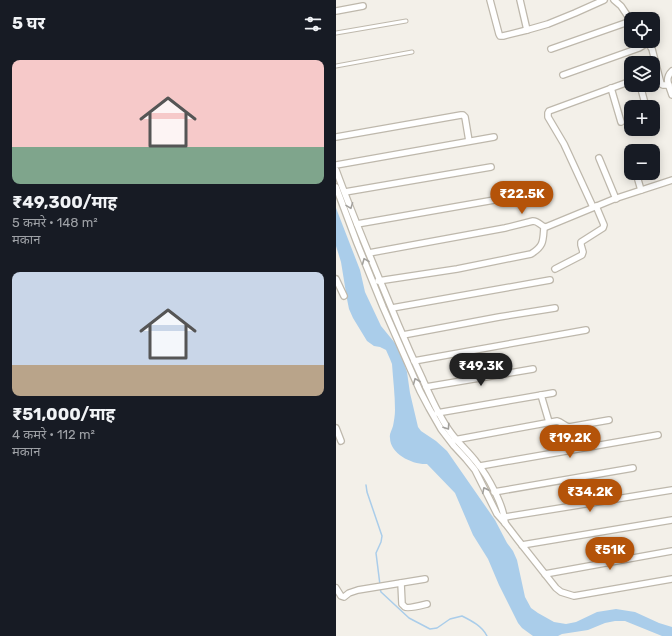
<!DOCTYPE html>
<html lang="hi">
<meta charset="utf-8">
<style>
:root{--surface:#171b24;--page:#242831;--text:#f1f3f6;--muted:#9ea1a6;--accent:#b45309}
body{margin:0;font-family:Rubik,"Noto Sans Devanagari",sans-serif;background:var(--page);color:var(--text);height:100vh;display:flex;flex-direction:column;font-size:15px;white-space:nowrap}
*{box-sizing:border-box;margin:0}
p{font-size:13px;color:var(--muted)}
.icon{flex:none;width:22px;height:22px;fill:none;stroke:currentColor;stroke-width:2;stroke-linecap:round;stroke-linejoin:round}
.map{position:relative;flex:1;overflow:hidden}
.details{display:flex;flex-direction:column;background:var(--surface);width:336px}
.details>*{flex:none}
.fabs{position:absolute;left:288px;top:12px;display:grid;gap:8px}
.fabs a{display:grid;place-items:center;width:36px;height:36px;border-radius:8px;background:var(--surface);box-shadow:0 2px 10px #0003;font-size:20px}
.price{position:absolute;translate:-50% -34px;padding:0 9px;border-radius:14px;background:var(--accent);color:#fff;font-size:13px;line-height:26px;filter:drop-shadow(0 1px 2px #0008)}
.price::after{content:'';position:absolute;left:50%;top:24px;width:12px;height:9px;margin-left:-6px;background:inherit;clip-path:polygon(0 0,100% 0,50% 100%)}
.price.active{background:#222;color:#fff}
ul{padding:0;list-style:none}
li{display:grid;align-content:center;gap:8px;height:212px;padding:0 12px}
li span{display:grid;place-items:center;height:124px;border-radius:8px;color:#555}
li>.icon{margin-inline-start:auto}
span .icon{width:72px;height:72px;fill:#fffc;stroke-width:1}
li b{font-size:17px}
h2{display:flex;justify-content:space-between;align-items:center;height:48px;padding:0 12px;font-size:17px}
main{display:flex;flex:1;min-height:0}
.map>svg:first-child{display:block}
.water{fill:#aacdea}
.lines{fill:none;stroke-linecap:round;stroke-linejoin:round}
.stream{stroke:#aacdea;stroke-width:1.5}
.lane-casing{stroke:#beb8ac;stroke-width:5}
.street-casing{stroke:#beb8ac;stroke-width:8}
.lane{stroke:#fff;stroke-width:3}
.street{stroke:#fff;stroke-width:5.5}
.oneway{stroke:#a2a09c}
</style>
<main>
<section class="details">
<h2>5 घर<svg class="icon" aria-label="filters" viewBox="0 0 24 24"><path d="M4 7h16M4 17h16"/><circle cx="9" cy="7" r="2"/><circle cx="15" cy="17" r="2"/></svg></h2>
<ul>
<li><span style="background:linear-gradient(#f6c9c9 70%,#7fa58c 0)"><svg class="icon" aria-label="home" viewBox="0 0 24 24"><path d="M3 11l9-7 9 7M6 9v11h12V9"/></svg></span><div><b>₹49,300/माह</b><p>5 कमरे · 148 m²</p><p>मकान</p></div></li>
<li><span style="background:linear-gradient(#c9d6e8 75%,#b9a48a 0)"><svg class="icon" aria-label="home" viewBox="0 0 24 24"><path d="M3 11l9-7 9 7M6 9v11h12V9"/></svg></span><div><b>₹51,000/माह</b><p>4 कमरे · 112 m²</p><p>मकान</p></div></li>
</ul>
</section>
<div class="map">
<svg width="336" height="636" viewBox="0 0 336 636">
<rect width="100%" height="100%" fill="#f3f0e9"/>
<path class="water" d="M0,208l24,62 5,22 16,34 18,22 8,24 3,21 8,34 3,4 15,10 11,10 48,69 12,23 6,8 4,9 8,37 6,11 7,5 16,9 12,2 10,-2 21,-10 19,-3 19,3 24,11 13,4v9h-10l-37,-15h-10l-10,2 -17,7 -26,4 -4,2h-25l-11,-8 -4,-5 -19,-38 -11,-26 -15,-24 -18,-42 -28,-29c-14,1 -37,-10 -37,-26 -1,-4 2,-8 3,-12 1,-5 2,-11 2,-16 0,-15 -2,-31 -3,-46l-2,-5 -4,-9 -6,-3 -6,-1 -7,-5 -14,-23 -4,-9 -2,-10 -6,-37 -5,-16z"/>
<g class="lines">
<g class="stream">
<polyline points="30,485 31,492 46,536 45,542 40,553 44,585"/>
<path d="M44,589l1,3 28,26 21,11 7,-1 13,-9 12,-3c10,5 20,10 25,20"/>
</g>
<defs>
<g id="lane">
<polyline points="0,33 70,21"/>
<polyline points="0,66 76,52"/>
</g>
<g id="street">
<polyline points="154,0 163,34 164,36 167,36 191,30"/>
<polyline points="184,0 191,30 212,24 239,13 268,0"/>
<polyline points="278,0 285,6 295,21"/>
<polyline points="0,11 27,6"/>
<polyline points="308,41 314,46 316,49 325,84 327,85 333,85"/>
<polyline points="215,49 295,21"/>
<path d="M336,71c-8,8 -3,14 0,24"/>
<polyline points="227,75 303,48 311,43"/>
<polyline points="304,85 310,107"/>
<polyline points="275,88 285,122"/>
<polyline points="0,137 125,115 127,115 129,117 133,141"/>
<polyline points="263,158 280,199"/>
<polyline points="0,165 158,137"/>
<path d="M0,170c19,52 41,103 62,154 8,19 16,37 25,56 8,18 16,37 28,53 8,11 18,19 26,30 11,13 27,43 28,60"/>
<polyline points="300,173 305,190"/>
<polyline points="0,187 21,243 47,307 84,391 93,408 105,429 118,446 130,459 139,470 161,514 169,523 182,540 220,588 225,592 238,596 336,579"/>
<polyline points="9,192 155,167"/>
<polyline points="257,207 228,144 212,117 212,113 213,111 295,81"/>
<polyline points="21,224 164,199 204,185"/>
<path d="M33,253l136,-25 28,-7c6,0 8,6 13,6l68,-28 58,-19"/>
<polyline points="219,269 246,255 247,252 245,245 245,242 267,228 268,225 260,206"/>
<polyline points="0,279 8,296"/>
<path d="M42,281l79,-12 74,-15c13,-8 12,-13 13,-27"/>
<polyline points="56,308 214,280"/>
<polyline points="67,335 163,317 219,308"/>
<polyline points="78,361 250,330"/>
<polyline points="90,387 197,369"/>
<polyline points="205,395 213,422"/>
<polyline points="101,413 217,393"/>
<polyline points="0,428 5,441"/>
<path d="M118,440l103,-19c5,1 7,5 12,6l40,-7"/>
<polyline points="144,466 322,435"/>
<polyline points="158,492 297,468"/>
<polyline points="169,517 336,490"/>
<polyline points="186,545 336,520"/>
<polyline points="209,574 336,551"/>
<path d="M65,583l1,21c1,1 2,2 3,3 3,2 18,-2 22,-3"/>
<polyline points="0,588 5,596 8,597 13,593 22,590 89,579"/>
</g>
</defs>
<use href="#lane" class="lane-casing"/>
<use href="#street" class="street-casing"/>
<use href="#lane" class="lane"/>
<use href="#street" class="street"/>
</g>
<defs><path id="oneway-chevron" d="M-2-3.5L2.5 0L-2 3.5" fill="none" stroke-width="1.6" stroke-linecap="round" stroke-linejoin="round"/></defs>
<g class="oneway">
<use href="#oneway-chevron" transform="translate(14 206) rotate(69)"/>
<use href="#oneway-chevron" transform="translate(29 261) rotate(-112)"/>
<use href="#oneway-chevron" transform="translate(80 381) rotate(-112)"/>
<use href="#oneway-chevron" transform="translate(111 427) rotate(56)"/>
<use href="#oneway-chevron" transform="translate(149 490) rotate(-116)"/>
</g>
</svg>
<div class="fabs">
<a><svg class="icon" aria-label="locate" viewBox="0 0 24 24"><circle cx="12" cy="12" r="6"/><path d="M12 2v4M12 18v4M2 12h4M18 12h4"/></svg></a>
<a><svg class="icon" aria-label="layers" viewBox="0 0 24 24"><path d="M12 4l9 5-9 5-9-5zM3 14l9 5 9-5"/></svg></a>
<a>+</a>
<a>−</a>
</div>
<b class="price" style="left:186px;top:215px">₹22.5K</b>
<b class="price active" style="left:145px;top:387px">₹49.3K</b>
<b class="price" style="left:234px;top:459px">₹19.2K</b>
<b class="price" style="left:254px;top:513px">₹34.2K</b>
<b class="price" style="left:274px;top:571px">₹51K</b>
</div>
</main>
